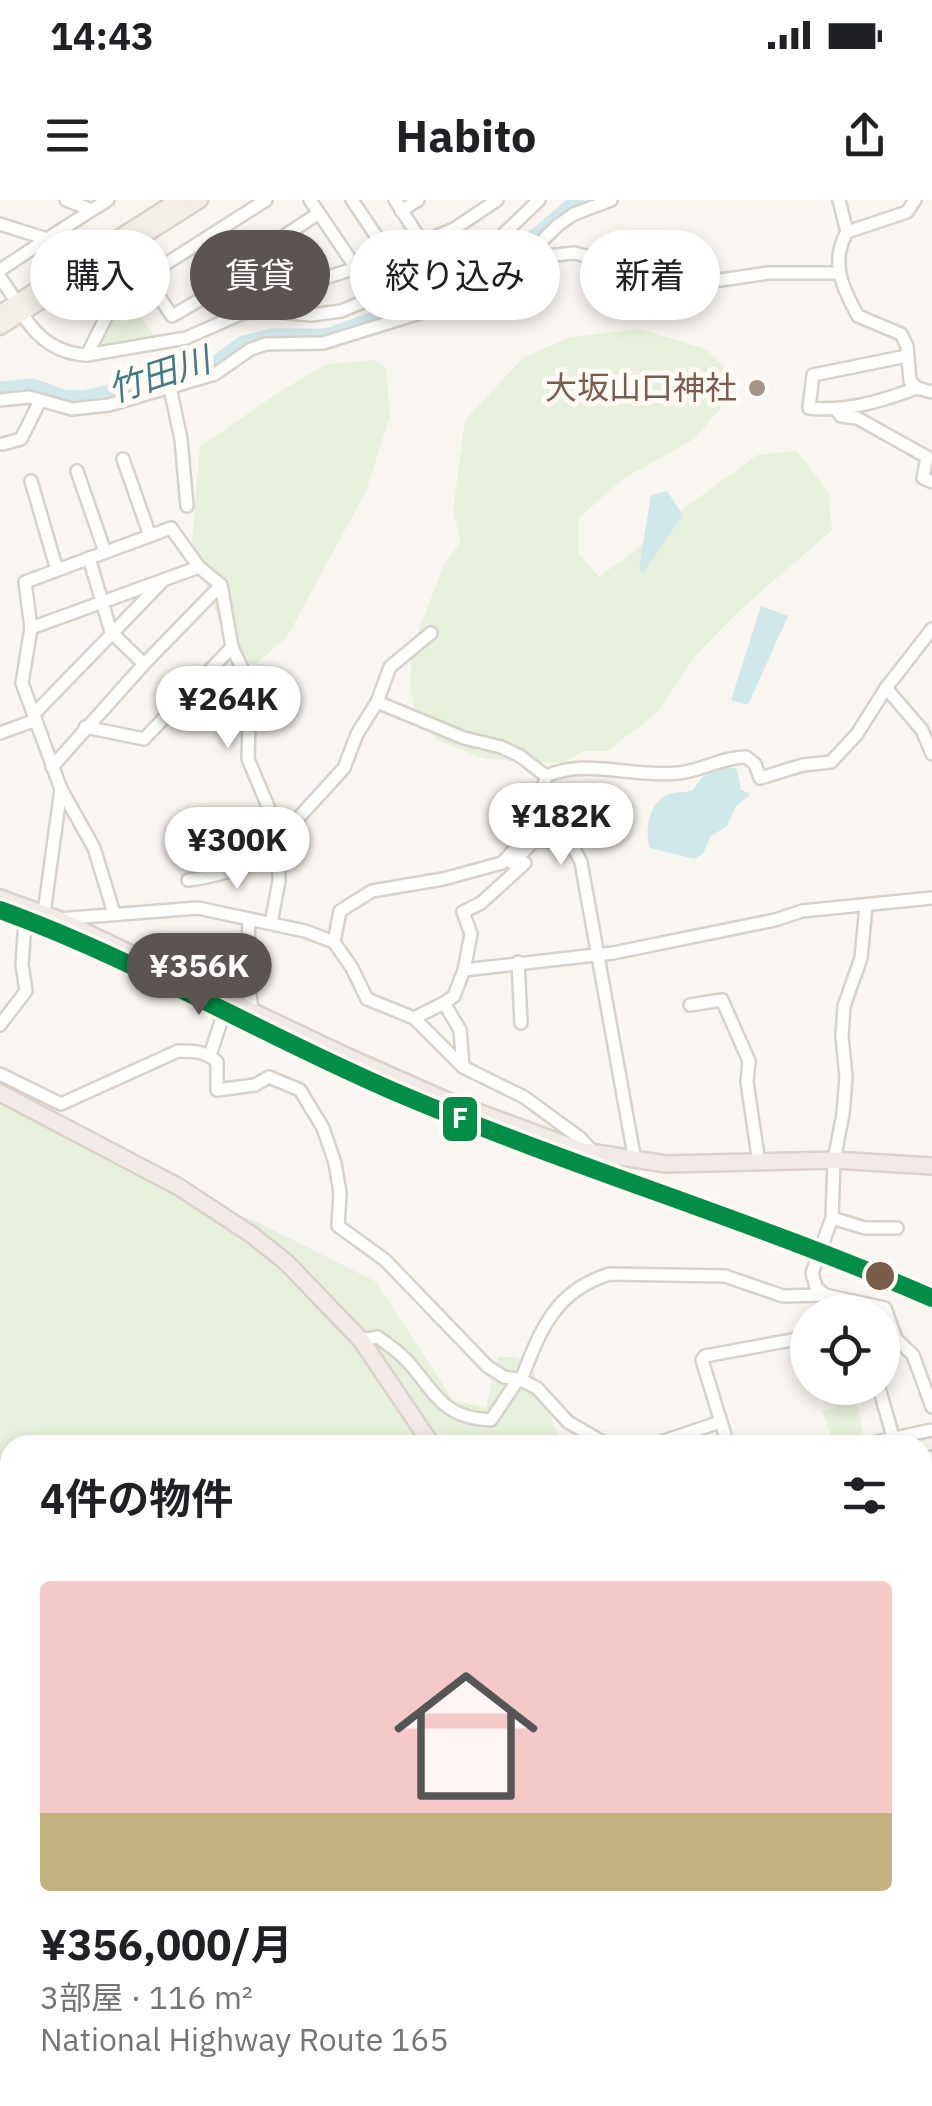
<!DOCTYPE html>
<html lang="ja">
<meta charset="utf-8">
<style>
:root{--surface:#fff;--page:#f6f6f6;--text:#202124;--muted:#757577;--accent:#5c5450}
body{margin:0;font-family:"IBM Plex Sans","Noto Sans JP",sans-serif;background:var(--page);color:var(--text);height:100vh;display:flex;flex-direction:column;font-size:38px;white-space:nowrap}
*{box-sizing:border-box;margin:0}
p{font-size:32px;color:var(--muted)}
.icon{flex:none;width:55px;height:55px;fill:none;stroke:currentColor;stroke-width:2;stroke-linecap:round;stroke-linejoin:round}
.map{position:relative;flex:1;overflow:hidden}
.drawer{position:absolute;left:0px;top:1235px;width:932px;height:672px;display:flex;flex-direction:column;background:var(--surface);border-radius:30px 30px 0 0;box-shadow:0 5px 15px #0003}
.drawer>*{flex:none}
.guide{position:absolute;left:30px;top:30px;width:872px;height:90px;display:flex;gap:20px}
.buttons{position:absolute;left:790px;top:1095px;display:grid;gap:20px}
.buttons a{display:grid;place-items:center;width:110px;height:110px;border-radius:50%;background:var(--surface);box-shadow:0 5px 15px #0003;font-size:50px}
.price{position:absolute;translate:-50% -85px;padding:0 22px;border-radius:35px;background:#fff;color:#222;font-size:32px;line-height:65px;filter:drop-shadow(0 2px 5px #0008)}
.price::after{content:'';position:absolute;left:50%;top:60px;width:30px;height:22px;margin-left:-15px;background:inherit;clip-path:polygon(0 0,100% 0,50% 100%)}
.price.on{background:var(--accent);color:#fff}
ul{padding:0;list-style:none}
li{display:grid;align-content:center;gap:20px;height:530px;padding:0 40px}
li span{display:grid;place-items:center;height:310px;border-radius:10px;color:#555}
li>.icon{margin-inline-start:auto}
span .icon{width:180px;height:180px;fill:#fffc;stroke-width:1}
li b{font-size:42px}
h2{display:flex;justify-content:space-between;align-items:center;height:120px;padding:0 40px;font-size:42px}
.chip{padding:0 35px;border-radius:45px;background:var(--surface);box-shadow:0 5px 15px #0003;font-size:35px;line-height:90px}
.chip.on{background:var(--accent);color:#fff}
.status{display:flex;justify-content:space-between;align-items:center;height:70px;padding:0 50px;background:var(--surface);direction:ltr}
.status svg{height:28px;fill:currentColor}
header{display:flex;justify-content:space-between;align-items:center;height:130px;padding:0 40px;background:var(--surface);font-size:45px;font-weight:800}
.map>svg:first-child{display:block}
.green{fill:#e7f0db}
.water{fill:#d0e8ea}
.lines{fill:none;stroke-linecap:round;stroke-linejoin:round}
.river{stroke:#d0e8ea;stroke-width:15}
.minor-casing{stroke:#d7d1cb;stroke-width:16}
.major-casing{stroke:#dad1cc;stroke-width:19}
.highway-casing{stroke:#dad1cc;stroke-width:20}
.minor{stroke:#fefefd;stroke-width:11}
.major{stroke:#f3eee8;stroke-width:14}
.highway{stroke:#f2eae7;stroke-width:15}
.rail-1-casing{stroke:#fffaf3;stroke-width:25}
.rail-1{stroke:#028e46;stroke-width:18}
.poi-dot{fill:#a69286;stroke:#fffaf3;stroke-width:4}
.stop-dot{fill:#7a5c4d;stroke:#fffaf3;stroke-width:4}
.labels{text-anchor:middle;stroke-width:10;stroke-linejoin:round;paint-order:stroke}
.poi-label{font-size:32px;fill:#7a5c4d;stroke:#fffaf3;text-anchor:end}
.water-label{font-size:35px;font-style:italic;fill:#437c86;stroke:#fffaf3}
.line-badge{stroke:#fffaf3;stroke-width:4}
.badge-label{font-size:28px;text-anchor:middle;font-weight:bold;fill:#fff}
</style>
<div class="status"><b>14:43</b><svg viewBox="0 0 49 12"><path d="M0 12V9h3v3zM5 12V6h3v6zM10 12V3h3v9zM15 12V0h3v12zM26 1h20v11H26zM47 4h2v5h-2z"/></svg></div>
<header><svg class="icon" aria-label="menu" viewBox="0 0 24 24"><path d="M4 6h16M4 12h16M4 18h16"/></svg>Habito<svg class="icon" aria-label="share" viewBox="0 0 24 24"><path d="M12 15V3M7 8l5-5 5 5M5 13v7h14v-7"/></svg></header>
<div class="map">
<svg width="932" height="1906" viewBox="0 0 932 1906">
<rect width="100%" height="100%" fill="#f9f5f0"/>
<g class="green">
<polygon points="126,94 155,137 101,147 97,140 118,98"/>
<polygon points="639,129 706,149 725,168 721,208 694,239 623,279 579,318 579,354 599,377 646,342 686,307 757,255 796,251 828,291 832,330 741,409 694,457 658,512 607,551 583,551 563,563 485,559 437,540 417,516 410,488 413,445 445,362 461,342 453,311 465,220 524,157 571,137"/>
<polygon points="374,160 386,168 390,216 366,291 287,437 255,465 236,457 208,394 192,342 200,247 279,192 327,164"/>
<polygon points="0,903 190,1001 253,1020 376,1082 453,1200 486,1208 498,1157 516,1157 532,1167 562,1245 10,1245 10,1898 919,1898 910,1906 0,1906"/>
<polygon points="833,1188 855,1188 863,1234 847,1240 849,1245 835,1245 822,1211 837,1207"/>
<polygon points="923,1707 932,1713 932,1885 923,1894"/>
</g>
<g class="water">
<polygon points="667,291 683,315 642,374 639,368 651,295"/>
<polygon points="761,406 788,416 748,505 731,500"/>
<path d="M721,566l16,3 4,21 8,3v3l-13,10 -9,20 -16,10 -8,18 -9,5 -44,-11c-6,-16 -1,-46 17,-53 6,-3 18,-3 25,-4l15,-20z"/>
</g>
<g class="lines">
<polyline class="river" points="0,189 33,186 64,197 84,198 192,172 216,163 243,143 272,136 326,136 451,92 492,73 578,0"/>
<defs>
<g id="minor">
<polyline points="310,0 356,68 389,55 352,0"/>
<polyline points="395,0 422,42"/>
<polyline points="839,0 847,32"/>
<path d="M915,0l-8,12 -60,20c-17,30 -5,55 11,84l43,18 6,12 3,35 7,7 15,4"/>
<polyline points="92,10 108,0"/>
<polyline points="401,11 418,0"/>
<polyline points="0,24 47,39 92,10 66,0"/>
<polyline points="292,34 322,79"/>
<polyline points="389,55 454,29 497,0"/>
<polyline points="529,55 536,57 574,53 598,59 616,69 631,73 648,75 677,68 721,80 768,73 837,73"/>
<polyline points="0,70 47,39"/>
<polyline points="0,77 18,104"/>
<polyline points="146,77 172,116 229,83 322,79 356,68"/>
<polyline points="229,83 234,69 319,13"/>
<path d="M23,115c15,24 35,39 64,40l99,-17 57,-25 25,-2 43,4 30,-4 144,-59 54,-52"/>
<polyline points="87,155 117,95 266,0"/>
<path d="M907,156l-94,19 -4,33c38,4 72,-7 108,-20"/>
<polyline points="170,188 181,239 187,306"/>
<polyline points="0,200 29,197 72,209 109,205 215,174 251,149 266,144 323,143 420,113 499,83 558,25 574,14 611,0"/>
<polyline points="837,211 841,216 857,218 927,257 923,278 932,282"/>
<polyline points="3,244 21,239 40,201"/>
<polyline points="123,259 150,336"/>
<polyline points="77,271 105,352"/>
<polyline points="31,281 57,370"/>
<polyline points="89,358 111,432 144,464"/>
<polyline points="31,428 199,367"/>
<polyline points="932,429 886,488 922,530 932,554"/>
<polyline points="232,447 250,485 248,559 281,637"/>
<polyline points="377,502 464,538 501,547 520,556 546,576"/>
<polyline points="34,514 161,383"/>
<polyline points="0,533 36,520"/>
<polyline points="52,567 144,464 221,385"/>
<polyline points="61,589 22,483 31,428 25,382 171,328 199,367 221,385 232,447 144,539 85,527"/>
<polyline points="512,663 534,641 557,641 573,647 581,662 635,961"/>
<path d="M188,680c33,-3 59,-17 90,-23"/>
<polyline points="44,713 61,589 94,648 114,713"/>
<polyline points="58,719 198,708 305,731 334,742 352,768 367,799 414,818 463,867 524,897 580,938 594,953"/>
<polyline points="249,719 247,770 252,811"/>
<polyline points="271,723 279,681 278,649 281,637 344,568 357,534 377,502 390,467 431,433"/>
<path d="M334,742l6,-31 32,-20 71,-12 59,-16 20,-22 14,-23 10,-42c41,-18 87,2 132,-3 23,-2 44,-16 68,-16l9,7 5,14 43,-13 28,-3 26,-28 29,-46"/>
<polyline points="518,762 521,823"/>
<polyline points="464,770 471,734 463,712 481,703 525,663"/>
<polyline points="690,805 722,800 749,861 747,882 759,963"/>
<polyline points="414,818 444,803"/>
<polyline points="0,825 26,791 22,765 26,706"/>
<polyline points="210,855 228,800"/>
<polyline points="463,867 460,830 444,803 454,796 464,770 613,753 775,720 802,711 932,698"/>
<path d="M0,874l61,30 117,-53c15,0 28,0 39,11v28l38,-5 14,-8 31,13 23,38 12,35 5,30 -2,33 47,34 102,106 17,11 17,3 16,8 31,34 40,23"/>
<polyline points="832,1018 865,1028 897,1028"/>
<polyline points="825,1095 816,1087 812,1073 832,1018 834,960 843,914 846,877 842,836 844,806 861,758 866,706"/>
<path d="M361,1140l17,-3c10,8 23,16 31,26 27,31 34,55 82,57l26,-39"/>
<polyline points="882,1148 896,1139"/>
<path d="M521,1180c19,-49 34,-90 89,-106l115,2 58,20 42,-1 60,13 11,31 17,16 19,52"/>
<polyline points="879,1188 894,1240"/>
<polyline points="652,1245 720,1222"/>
<polyline points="728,1245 702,1160 705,1156 808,1137"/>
<polyline points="862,1245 932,1230"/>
<polyline points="922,1345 932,1257"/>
<polyline points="922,1355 932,1353"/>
<polyline points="922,1370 932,1390"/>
<polyline points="922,1392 926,1405 922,1407"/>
<polyline points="922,1550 932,1548"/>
<polyline points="922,1635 932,1629"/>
</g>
<g id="major">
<polyline points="0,113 178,0"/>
<polyline points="0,127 200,0"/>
</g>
<g id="highway">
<polyline points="0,698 58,719 344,855 448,901 583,951 666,964 834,960 932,966"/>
<polyline points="0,893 179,987 252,1035 286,1062 361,1140 432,1245"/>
<polyline points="922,1691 932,1696"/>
</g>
</defs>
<use href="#minor" class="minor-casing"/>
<use href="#major" class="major-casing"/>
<use href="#highway" class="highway-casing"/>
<use href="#minor" class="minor"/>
<use href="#major" class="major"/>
<use href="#highway" class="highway"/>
<defs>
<path id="rail-1" d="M0,710c141,51 269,129 407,187 173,73 353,126 525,201"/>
</defs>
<use href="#rail-1" class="rail-1-casing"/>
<use href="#rail-1" class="rail-1"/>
</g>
<circle class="poi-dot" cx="757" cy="188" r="10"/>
<circle class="stop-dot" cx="880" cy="1076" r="16"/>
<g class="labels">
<g class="poi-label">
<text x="737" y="199">大坂山口神社</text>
</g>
<g class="water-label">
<text transform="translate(159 175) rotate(-18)" y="12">竹田川</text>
</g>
</g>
<rect class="line-badge" x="441" y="895" width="38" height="48" rx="10" fill="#028e46"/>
<g class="badge-label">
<text x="460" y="928">F</text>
</g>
</svg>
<div class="buttons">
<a><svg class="icon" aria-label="locate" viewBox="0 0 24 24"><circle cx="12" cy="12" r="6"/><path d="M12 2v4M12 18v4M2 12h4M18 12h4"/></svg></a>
</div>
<b class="price" style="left:228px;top:551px">¥264K</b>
<b class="price" style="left:561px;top:668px">¥182K</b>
<b class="price" style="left:237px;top:692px">¥300K</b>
<b class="price on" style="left:199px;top:818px">¥356K</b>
<div class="guide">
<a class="chip">購入</a>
<a class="chip on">賃貸</a>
<a class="chip">絞り込み</a>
<a class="chip">新着</a>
</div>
<section class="drawer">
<h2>4件の物件<svg class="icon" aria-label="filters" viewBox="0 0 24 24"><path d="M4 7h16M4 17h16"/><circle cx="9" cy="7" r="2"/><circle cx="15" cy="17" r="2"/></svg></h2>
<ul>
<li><span style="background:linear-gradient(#f6c9c9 75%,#c2b280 0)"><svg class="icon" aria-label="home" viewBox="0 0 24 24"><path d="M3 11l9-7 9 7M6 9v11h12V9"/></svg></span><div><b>¥356,000/月</b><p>3部屋 · 116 m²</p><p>National Highway Route 165</p></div></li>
</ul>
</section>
</div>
